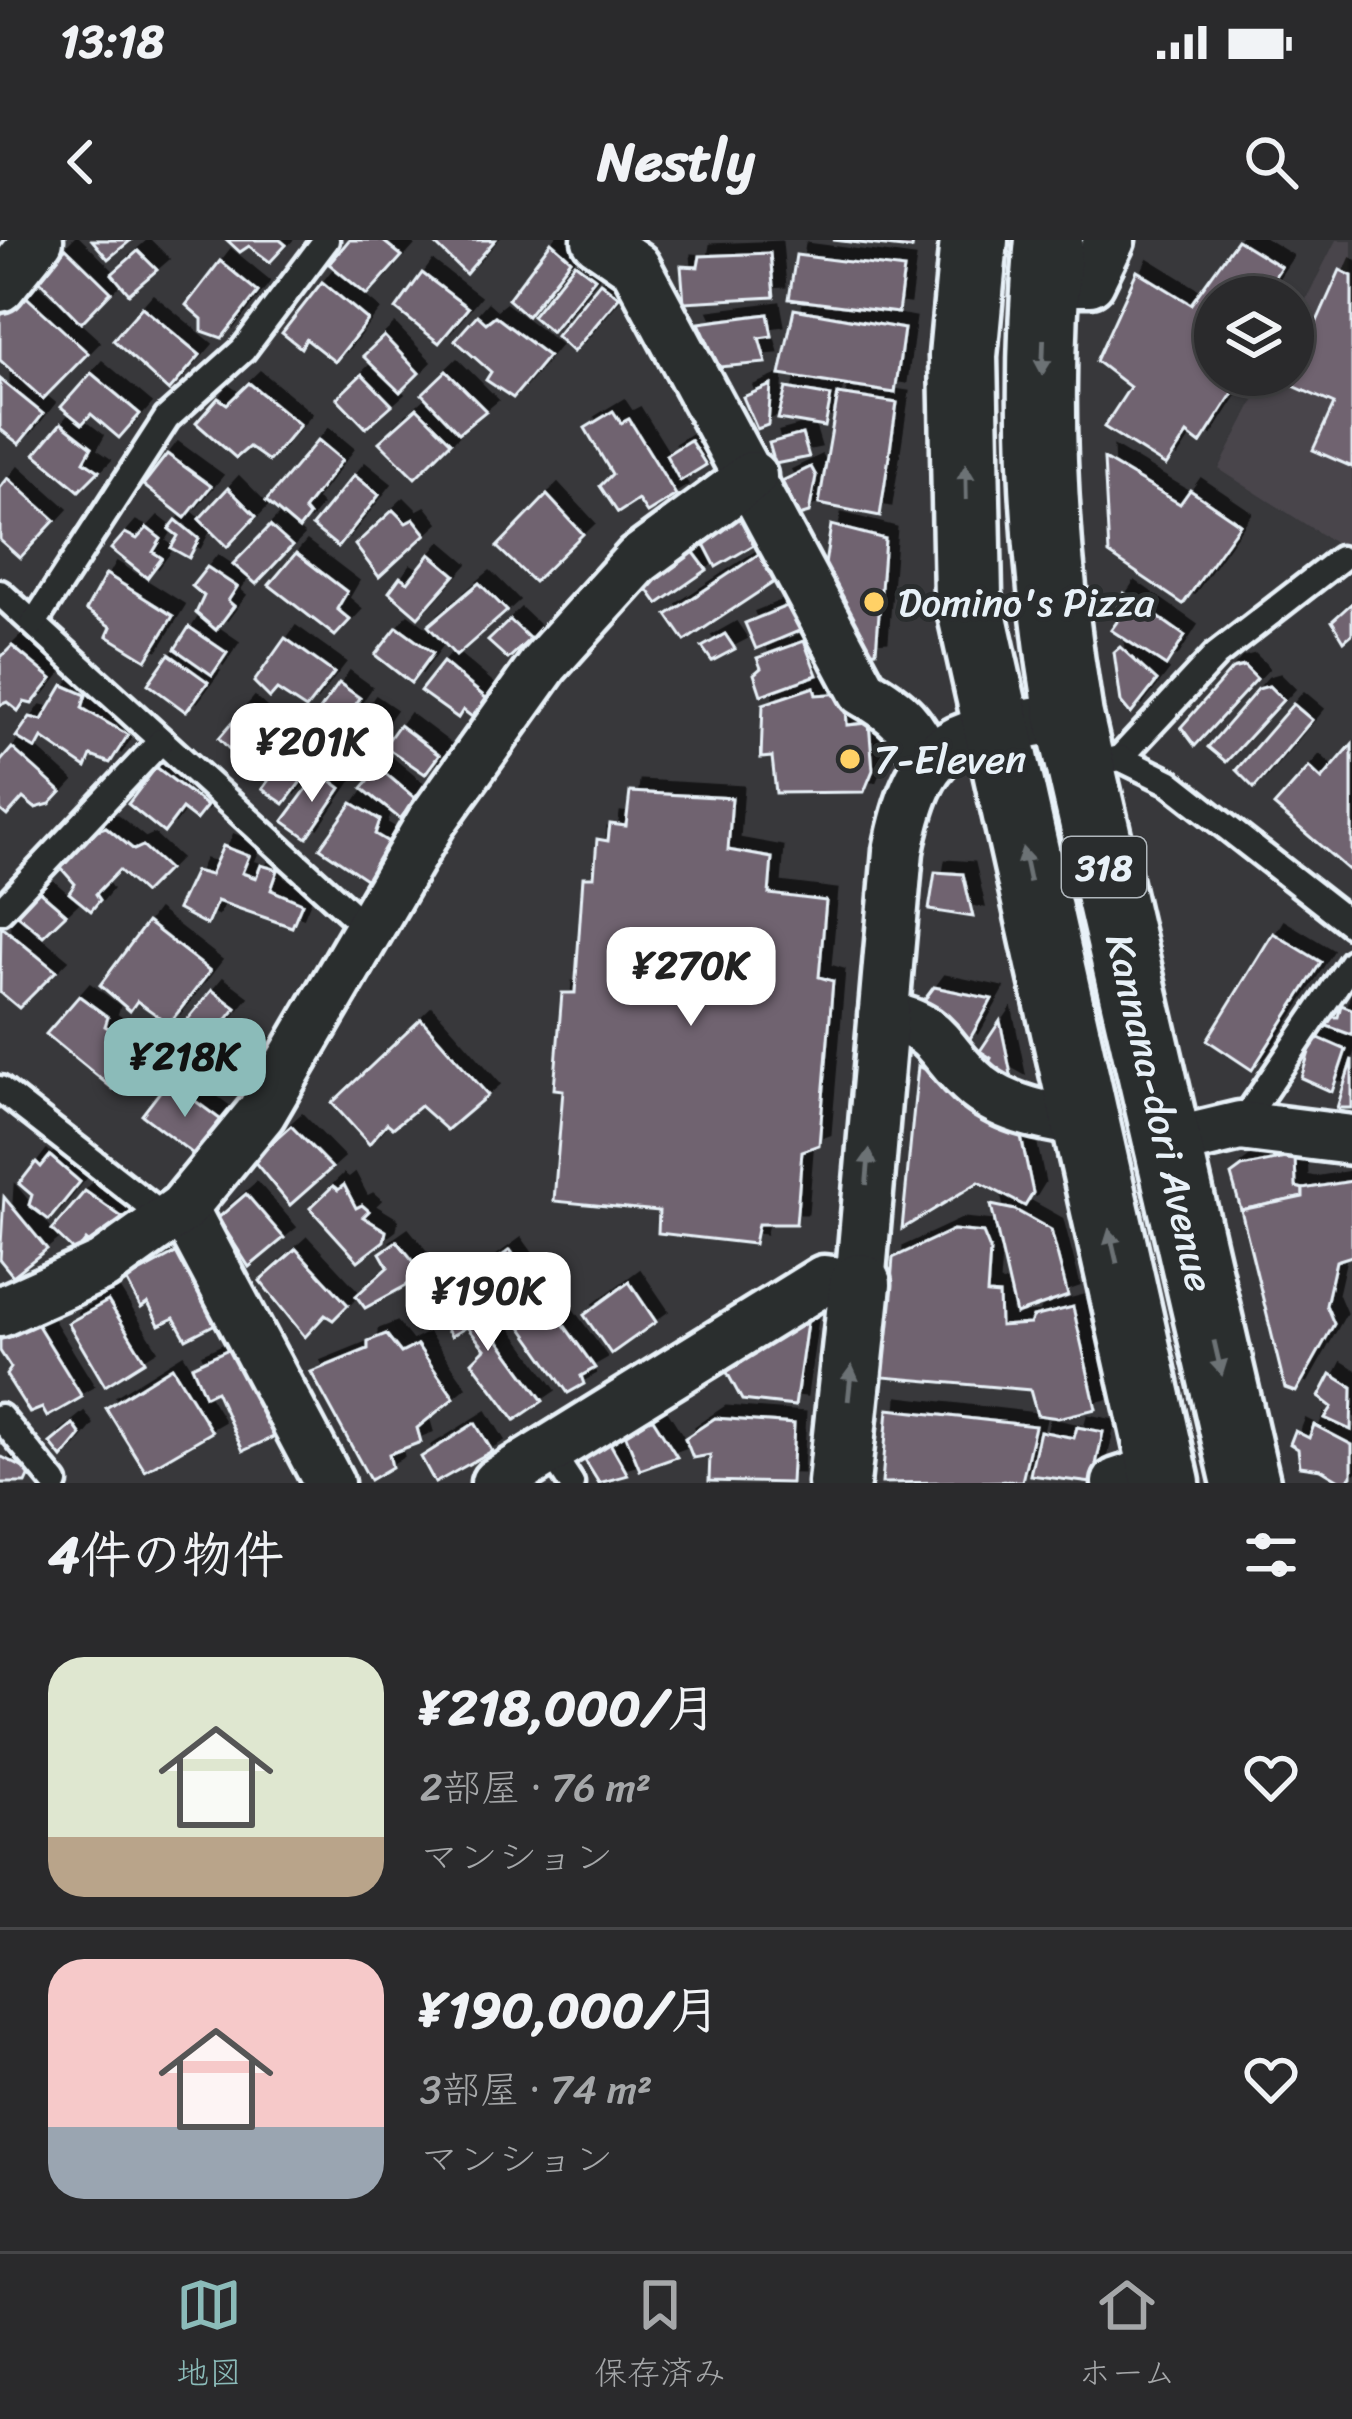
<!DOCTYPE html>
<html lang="ja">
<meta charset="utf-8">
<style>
:root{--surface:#2a2a2c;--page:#323234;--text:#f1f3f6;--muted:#a5a7a9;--line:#464648;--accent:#8bbbb9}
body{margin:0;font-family:Sriracha,"Klee One",sans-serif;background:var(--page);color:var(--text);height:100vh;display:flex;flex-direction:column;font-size:45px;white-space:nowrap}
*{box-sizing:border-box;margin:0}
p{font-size:39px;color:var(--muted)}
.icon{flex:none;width:66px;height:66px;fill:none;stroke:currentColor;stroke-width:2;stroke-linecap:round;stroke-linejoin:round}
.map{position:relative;height:1243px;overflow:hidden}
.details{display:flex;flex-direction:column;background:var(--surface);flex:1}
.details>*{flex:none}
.tools{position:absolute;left:1194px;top:36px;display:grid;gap:24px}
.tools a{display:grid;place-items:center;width:120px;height:120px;border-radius:50%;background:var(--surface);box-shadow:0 3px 9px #0004,0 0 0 3px var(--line);font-size:60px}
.price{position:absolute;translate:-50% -102px;padding:0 27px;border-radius:24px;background:#fff;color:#222;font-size:39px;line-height:78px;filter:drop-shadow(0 3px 6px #0008)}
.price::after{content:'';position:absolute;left:50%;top:72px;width:36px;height:27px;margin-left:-18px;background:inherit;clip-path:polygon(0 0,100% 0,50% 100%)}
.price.current{background:var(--accent);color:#111}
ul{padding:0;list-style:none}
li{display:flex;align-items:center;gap:36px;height:300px;padding:0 48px}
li+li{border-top:3px solid var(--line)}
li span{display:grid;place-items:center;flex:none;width:336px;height:240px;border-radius:36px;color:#555}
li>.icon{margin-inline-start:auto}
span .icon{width:144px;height:144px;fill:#fffc;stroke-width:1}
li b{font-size:51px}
h2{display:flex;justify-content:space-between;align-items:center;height:144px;padding:0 48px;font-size:51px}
.status{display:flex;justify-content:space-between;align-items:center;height:84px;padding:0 60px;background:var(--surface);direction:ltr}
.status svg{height:33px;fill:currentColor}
header{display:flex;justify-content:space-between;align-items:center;height:156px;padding:0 48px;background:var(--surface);font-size:54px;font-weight:700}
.tab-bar{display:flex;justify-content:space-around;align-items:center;height:168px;border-top:3px solid var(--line);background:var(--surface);font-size:33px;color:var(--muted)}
.tab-bar a{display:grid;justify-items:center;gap:6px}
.tab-bar .current{color:var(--accent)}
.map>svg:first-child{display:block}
.built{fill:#49454b}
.building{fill:#706370;stroke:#e8f1f8;stroke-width:3;filter:url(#shadow)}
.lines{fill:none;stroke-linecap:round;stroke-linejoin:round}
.service-casing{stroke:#e8f1f8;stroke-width:33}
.minor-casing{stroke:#e8f1f8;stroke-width:57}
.tertiary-casing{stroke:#e8f1f8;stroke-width:69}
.primary-casing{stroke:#e8f1f8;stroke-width:75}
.service{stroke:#2a2d2e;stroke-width:24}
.minor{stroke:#2a2d2e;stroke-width:48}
.tertiary{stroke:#2a2d2e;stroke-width:60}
.primary{stroke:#2a2d2e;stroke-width:66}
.oneway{fill:#6c7275}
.poi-dot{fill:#ffd166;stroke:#2a2d2e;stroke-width:4.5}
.labels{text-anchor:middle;stroke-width:10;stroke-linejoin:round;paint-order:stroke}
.shield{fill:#2a2d2e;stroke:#afb6bb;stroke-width:3}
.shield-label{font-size:36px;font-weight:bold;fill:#e8f1f8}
.poi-label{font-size:39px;fill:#e8f1f8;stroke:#2a2d2e;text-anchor:start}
.street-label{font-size:39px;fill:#e8f1f8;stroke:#2a2d2e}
</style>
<div class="status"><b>13:18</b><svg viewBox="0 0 49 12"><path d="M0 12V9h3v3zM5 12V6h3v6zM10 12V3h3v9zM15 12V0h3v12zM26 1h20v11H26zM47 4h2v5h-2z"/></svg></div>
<header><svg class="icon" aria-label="back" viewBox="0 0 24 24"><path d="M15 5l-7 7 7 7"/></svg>Nestly<svg class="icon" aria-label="search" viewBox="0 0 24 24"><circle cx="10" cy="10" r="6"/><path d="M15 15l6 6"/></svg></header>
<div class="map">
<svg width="1352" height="1243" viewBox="0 0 1352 1243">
<defs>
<filter id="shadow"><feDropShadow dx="11" dy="-11" stdDeviation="0" flood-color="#0009"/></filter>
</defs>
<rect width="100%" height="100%" fill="#38383b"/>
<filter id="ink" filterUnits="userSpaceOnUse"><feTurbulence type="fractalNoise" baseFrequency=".00833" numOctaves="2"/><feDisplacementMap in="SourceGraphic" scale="24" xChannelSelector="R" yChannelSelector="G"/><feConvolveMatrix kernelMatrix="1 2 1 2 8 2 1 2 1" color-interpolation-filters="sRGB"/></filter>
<g filter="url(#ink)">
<polygon class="built" points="1336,0 1352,0 1352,314 1219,229 1267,135 1293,135 1293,85"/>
<g class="building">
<polygon points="92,0 131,0 108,19"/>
<polygon points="227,0 280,0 286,5 270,22 249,6 240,12"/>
<polygon points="349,0 382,0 402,16 367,55 329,24"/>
<polygon points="431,0 495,0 466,34"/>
<polygon points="833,0 913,0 912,9"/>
<polygon points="1237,0 1281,27 1261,57 1215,57 1215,135 1241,140 1200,204 1187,194 1166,226 1104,187 1130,147 1096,121 1137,31 1191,64"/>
<polygon points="551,2 571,20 527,76 508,59"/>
<polygon points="66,8 111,52 81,83 37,38"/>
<polygon points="138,11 157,30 129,54 112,34"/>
<polygon points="770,13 774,57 684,62 681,26 698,27 700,16"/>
<polygon points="796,15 904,29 898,73 789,59"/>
<polygon points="220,21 258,52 222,98 202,91 202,79 186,65"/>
<polygon points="575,23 595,38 551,92 532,76"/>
<polygon points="1340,30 1352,36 1352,227 1313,210 1334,164 1289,144"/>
<polygon points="422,33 468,68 439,103 396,69"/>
<polygon points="322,42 368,80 335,122 306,99 301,108 282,93"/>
<polygon points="600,42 619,57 573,112 556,96"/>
<polygon points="21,52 88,113 43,159 0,120 0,76"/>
<polygon points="142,67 200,115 169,151 113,100"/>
<polygon points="794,69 904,89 895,153 780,135"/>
<polygon points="768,74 772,96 759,98 766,123 719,127 699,83"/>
<polygon points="477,75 486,83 495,76 548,116 513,158 486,140 491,132 455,100"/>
<polygon points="384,96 419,133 400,152 363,116"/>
<polygon points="446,131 486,171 459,193 422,154"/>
<polygon points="91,133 140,174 119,198 91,174 82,184 61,167"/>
<polygon points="362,134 392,165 366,188 337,158"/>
<polygon points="0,139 43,174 19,204 0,189"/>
<polygon points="249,143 300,185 269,221 249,207 236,218 196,183 218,158 227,164"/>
<polygon points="771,145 768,185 757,189 743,157"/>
<polygon points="786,148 831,156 825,187 778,179"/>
<polygon points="838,154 897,163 880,276 819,264"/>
<polygon points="417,168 451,202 415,238 379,202"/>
<polygon points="613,171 621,183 629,179 676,255 647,273 638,260 618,273 600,246 612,234 585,188"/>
<polygon points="61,183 92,207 84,221 99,231 79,251 35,214"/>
<polygon points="802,194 809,217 775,224 769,203"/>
<polygon points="318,200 342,220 304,270 309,276 299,289 266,261"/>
<polygon points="690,200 706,225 680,241 666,215"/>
<polygon points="167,214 211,246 185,278 143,245"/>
<polygon points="1104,219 1180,264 1190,250 1240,284 1183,364 1109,314"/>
<polygon points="811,227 816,236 809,273 799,276 782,241"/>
<polygon points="354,235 379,255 338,307 312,286"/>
<polygon points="8,238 55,280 20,318 0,300 0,248"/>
<polygon points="228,248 256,276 227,307 199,279"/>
<polygon points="547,255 583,294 534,342 497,307"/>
<polygon points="393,270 406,283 414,279 426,294 379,337 355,305"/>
<polygon points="742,275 759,302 716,327 702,300"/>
<polygon points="176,280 199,299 189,318 171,308 178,296 169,289"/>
<polygon points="831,285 885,299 876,411 864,412 835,365 837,347 823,338"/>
<polygon points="270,286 292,306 256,344 233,324"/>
<polygon points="147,288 161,299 153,312 162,318 147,338 111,309 125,293 137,299"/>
<polygon points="689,306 707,330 658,364 640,339"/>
<polygon points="296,313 347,352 337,369 350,380 335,396 269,345"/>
<polygon points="430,314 455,335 418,377 389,352 400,337 408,342"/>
<polygon points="759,314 777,340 685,401 667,375"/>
<polygon points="207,327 237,347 228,361 234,366 216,390 196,373 204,356 192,346"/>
<polygon points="106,334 173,376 146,420 107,396 111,387 86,370"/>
<polygon points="479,343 507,371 456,416 428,386"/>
<polygon points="1124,353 1185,396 1166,426 1111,390 1124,372 1116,365"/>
<polygon points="794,363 804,389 756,409 745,383"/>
<polygon points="1352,363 1352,394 1344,401 1332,381"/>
<polygon points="510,380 530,399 508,419 488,401"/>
<polygon points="189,387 227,413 212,435 175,409"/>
<polygon points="397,387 433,413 411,443 375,415"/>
<polygon points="725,394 735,409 712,421 702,407"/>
<polygon points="285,398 334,433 306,469 277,450 270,458 254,442"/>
<polygon points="804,401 817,435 761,455 754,434 761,428 757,418"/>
<polygon points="12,406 52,439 32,464 24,462 18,471 7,462 0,465 0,418"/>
<polygon points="1120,407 1157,441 1131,474 1121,462 1114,412"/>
<polygon points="169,414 208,442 186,472 148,444"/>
<polygon points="443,422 487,459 472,477 463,470 458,478 420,451"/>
<polygon points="1244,426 1257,439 1195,506 1181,487 1232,429"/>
<polygon points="339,443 360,458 328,505 306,490"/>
<polygon points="63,445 86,455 82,468 128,495 110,523 91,516 86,528 42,498 36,509 16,497 30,477 42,480"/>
<polygon points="1269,446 1283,460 1226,522 1208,507 1258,449"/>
<polygon points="814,447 816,455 845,453 847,485 869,483 873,530 864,552 776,553 772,517 761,518 763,464"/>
<polygon points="1293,464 1312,480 1254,548 1236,530"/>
<polygon points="365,468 384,481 345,536 327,522"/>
<polygon points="244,469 283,505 253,535 219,498"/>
<polygon points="399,485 439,515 425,534 384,506"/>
<polygon points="300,498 321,515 284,564 262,549"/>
<polygon points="1352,504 1352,631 1351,632 1274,566 1309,527 1322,539"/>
<polygon points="12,508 61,552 50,564 35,568 23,558 7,576 0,570 0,522"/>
<polygon points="156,527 207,566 196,580 182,569 164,593 128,564"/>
<polygon points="379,528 416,559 400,579 362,548"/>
<polygon points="319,532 341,548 307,598 283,581"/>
<polygon points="630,552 732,558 728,610 772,618 769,654 826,661 819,737 833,741 819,905 802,911 796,984 758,984 754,1004 658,993 659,971 554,961 563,850 554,849 562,753 575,753 583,637 594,637 597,599 608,601 610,584 626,586"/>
<polygon points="352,563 380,580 375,594 395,606 369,641 320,608"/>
<polygon points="106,587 134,610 143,606 168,629 144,653 119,630 96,654 100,660 91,671 69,653 75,644 60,627 94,591"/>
<polygon points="223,606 249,616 242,633 256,638 261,625 278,630 271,650 302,663 292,687 217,661 207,685 177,669 195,631 210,635"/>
<polygon points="935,632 963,634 973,677 929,670"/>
<polygon points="37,649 66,674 43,696 14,672"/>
<polygon points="147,682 210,731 169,784 137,761 130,771 100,745"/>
<polygon points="1,686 56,731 19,768 0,752"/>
<polygon points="1273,693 1321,722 1252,830 1207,800"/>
<polygon points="934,747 992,759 967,804 922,763"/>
<polygon points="212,750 236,768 197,816 173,797"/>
<polygon points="79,756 108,777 105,786 124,798 132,790 151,807 113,849 46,794"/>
<polygon points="1341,765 1352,769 1352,795 1327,786 1328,777 1338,777"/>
<polygon points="421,779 488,855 447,890 420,866 393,888 387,883 369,904 332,863"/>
<polygon points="1000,781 1013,844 986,829 991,818 980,811"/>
<polygon points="230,792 268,814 253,849 232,838 225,845 207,827"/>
<polygon points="1314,796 1346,810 1332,852 1301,838"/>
<polygon points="1352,819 1352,868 1337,868"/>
<polygon points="918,826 939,835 1020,892 1033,953 1025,966 979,942 902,989"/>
<polygon points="168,841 228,885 201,920 142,875"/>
<polygon points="291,886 332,928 290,965 253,920"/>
<polygon points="50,916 80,942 49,980 29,965 32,955 19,944 36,922 41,927"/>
<polygon points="1295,916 1296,947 1303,949 1303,957 1241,970 1231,935 1242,927"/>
<polygon points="1352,941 1352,1016 1336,1021 1326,1065 1334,1084 1296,1152 1285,1148 1241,970 1303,957 1303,949"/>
<polygon points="344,945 356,968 362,965 369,971 363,977 386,991 384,1001 358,1021 310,968 333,946 338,950"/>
<polygon points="85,951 126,980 93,1006 86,1000 76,1013 52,990"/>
<polygon points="246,954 284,998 249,1027 218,978"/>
<polygon points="4,957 47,1009 13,1036 0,1020"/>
<polygon points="991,965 1015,970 1051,990 1068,1056 1016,1074"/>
<polygon points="953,990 983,993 990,1010 987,1054 999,1055 1000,1086 1030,1084 1033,1077 1073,1067 1096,1169 1058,1178 1037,1175 1030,1150 883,1137 893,1018"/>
<polygon points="397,1001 419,1028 407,1045 365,1068 356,1056 388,1027 380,1013"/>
<polygon points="185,1008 227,1078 186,1099 174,1078 159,1085 148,1063 141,1068 126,1040"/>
<polygon points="296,1009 348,1065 333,1080 325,1075 305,1097 260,1041"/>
<polygon points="510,1010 595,1128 581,1136 584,1144 568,1153 493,1047 486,1046 481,1031"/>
<polygon points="629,1042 656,1082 611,1114 584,1075"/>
<polygon points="458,1045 543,1161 515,1180 472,1122 485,1109 467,1087 451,1096 431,1064"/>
<polygon points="108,1061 145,1121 105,1146 68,1083"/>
<polygon points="34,1079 82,1157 47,1177 42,1168 30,1173 6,1135 11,1128 0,1111 0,1100"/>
<polygon points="800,1079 807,1083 795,1166 742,1160 723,1125"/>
<polygon points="386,1094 401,1113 417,1105 454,1158 417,1188 421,1202 389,1214 392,1227 370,1240 311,1132 368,1109 368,1101"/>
<polygon points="244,1102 284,1192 243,1211 216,1151 205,1156 192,1126"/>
<polygon points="172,1127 212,1192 145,1231 106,1168"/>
<polygon points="1331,1134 1352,1147 1351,1190 1325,1178 1332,1167 1319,1157"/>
<polygon points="888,1169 1035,1186 1022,1241 882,1243"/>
<polygon points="648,1171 677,1217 640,1230 622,1186"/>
<polygon points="715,1178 794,1184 791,1243 709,1241 710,1215 693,1218 685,1198"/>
<polygon points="475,1183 492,1211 435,1243 421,1217"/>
<polygon points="73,1184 81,1195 62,1218 50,1203"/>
<polygon points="1314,1185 1352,1205 1352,1236 1344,1243 1321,1229 1300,1226 1298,1209 1290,1204 1295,1191 1309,1198"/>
<polygon points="1077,1187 1103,1192 1092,1243 1030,1235 1040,1191 1074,1198"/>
<polygon points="607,1198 628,1235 599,1243 581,1214"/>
<polygon points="0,1216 31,1232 26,1243 0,1243"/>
</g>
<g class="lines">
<defs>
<g id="service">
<polyline points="0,353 369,690"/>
<polyline points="34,383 167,178 243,110 326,0"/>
<polyline points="1120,518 1216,415 1340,319"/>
<polyline points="1086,525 1120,518 1169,542 1352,685"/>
<polyline points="0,671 161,501"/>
<polyline points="0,849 168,980"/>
<polyline points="1240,886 1352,722"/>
<polyline points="0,1177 55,1243"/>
<polyline points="550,1211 571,1243"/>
</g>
<g id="minor">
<path d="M597,0l38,26 228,425c35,20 50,34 65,72"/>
<polyline points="1045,41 1090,41 1110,0"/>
<polyline points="0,47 38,0"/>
<path d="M883,776c60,10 54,37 95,71 30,24 71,30 108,36"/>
<polyline points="1169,903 1240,886 1352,900"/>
<polyline points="183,968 329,1243"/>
<polyline points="0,1072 102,1026 183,968 261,873 431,582 544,424 638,320 752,236"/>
<path d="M496,1243l328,-203 36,4 38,-433c24,-122 59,-115 171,-135"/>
<polyline points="1117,1243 1162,1228"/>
</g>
<polyline id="tertiary" points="839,1243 860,1044"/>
<g id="primary">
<polyline points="974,0 963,116 968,356 1166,1243"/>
<path id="s1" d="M1049,0c-15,160 -6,318 20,476l177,767"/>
</g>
</defs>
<use href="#service" class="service-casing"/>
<use href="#minor" class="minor-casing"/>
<use href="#tertiary" class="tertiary-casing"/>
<use href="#primary" class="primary-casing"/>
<use href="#service" class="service"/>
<use href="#minor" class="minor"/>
<use href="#tertiary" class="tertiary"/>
<use href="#primary" class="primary"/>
</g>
<defs><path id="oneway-solid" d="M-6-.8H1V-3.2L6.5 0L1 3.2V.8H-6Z" transform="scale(3)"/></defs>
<g class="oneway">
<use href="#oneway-solid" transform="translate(1043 117) rotate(92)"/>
<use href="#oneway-solid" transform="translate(966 242) rotate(-91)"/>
<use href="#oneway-solid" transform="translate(1026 625) rotate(-102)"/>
<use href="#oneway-solid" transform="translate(868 927) rotate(-85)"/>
<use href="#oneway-solid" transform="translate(1113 1006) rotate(-103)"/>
<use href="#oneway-solid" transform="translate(1218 1118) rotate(77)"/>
<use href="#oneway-solid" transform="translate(850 1143) rotate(-84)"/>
</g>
</g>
<g class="poi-dot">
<circle cx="874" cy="362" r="12"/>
<circle cx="850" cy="519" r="12"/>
</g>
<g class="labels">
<rect class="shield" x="1062" y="597" width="84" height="60" rx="9"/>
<g class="shield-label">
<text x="1104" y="640">318</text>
</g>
<g class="poi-label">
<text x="898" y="376">Domino's Pizza</text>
<text x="874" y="533">7-Eleven</text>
</g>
<g class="street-label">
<text dy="14" stroke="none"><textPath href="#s1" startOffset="885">Kannana-dori Avenue</textPath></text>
</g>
</g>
</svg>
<div class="tools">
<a><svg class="icon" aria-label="layers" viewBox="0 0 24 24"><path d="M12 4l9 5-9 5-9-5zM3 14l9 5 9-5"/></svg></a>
</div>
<b class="price" style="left:312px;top:565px">¥201K</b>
<b class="price" style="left:691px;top:789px">¥270K</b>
<b class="price current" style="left:185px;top:880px">¥218K</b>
<b class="price" style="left:488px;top:1114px">¥190K</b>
</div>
<section class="details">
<h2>4件の物件<svg class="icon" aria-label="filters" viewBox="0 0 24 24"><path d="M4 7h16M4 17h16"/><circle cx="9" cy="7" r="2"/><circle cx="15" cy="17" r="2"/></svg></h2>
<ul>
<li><span style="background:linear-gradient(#dfe7d0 75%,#b9a48a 0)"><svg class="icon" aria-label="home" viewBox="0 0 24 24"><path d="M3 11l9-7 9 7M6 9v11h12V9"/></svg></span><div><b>¥218,000/月</b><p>2部屋 · 76 m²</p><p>マンション</p></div><svg class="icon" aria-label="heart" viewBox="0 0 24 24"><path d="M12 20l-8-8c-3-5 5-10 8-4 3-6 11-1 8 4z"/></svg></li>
<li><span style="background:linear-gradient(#f6c9c9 70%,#9aa5b1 0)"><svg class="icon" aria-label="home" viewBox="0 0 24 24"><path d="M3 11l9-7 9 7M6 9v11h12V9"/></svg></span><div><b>¥190,000/月</b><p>3部屋 · 74 m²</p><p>マンション</p></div><svg class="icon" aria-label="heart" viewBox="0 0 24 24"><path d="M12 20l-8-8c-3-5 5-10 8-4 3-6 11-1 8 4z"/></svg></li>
</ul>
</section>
<nav class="tab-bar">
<a class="current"><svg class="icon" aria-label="map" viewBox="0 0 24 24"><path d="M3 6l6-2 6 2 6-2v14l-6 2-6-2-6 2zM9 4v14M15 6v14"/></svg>地図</a>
<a><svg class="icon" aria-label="saved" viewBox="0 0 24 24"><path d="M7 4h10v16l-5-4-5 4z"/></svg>保存済み</a>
<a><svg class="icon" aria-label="home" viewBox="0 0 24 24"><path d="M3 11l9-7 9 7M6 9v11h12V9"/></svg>ホーム</a>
</nav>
